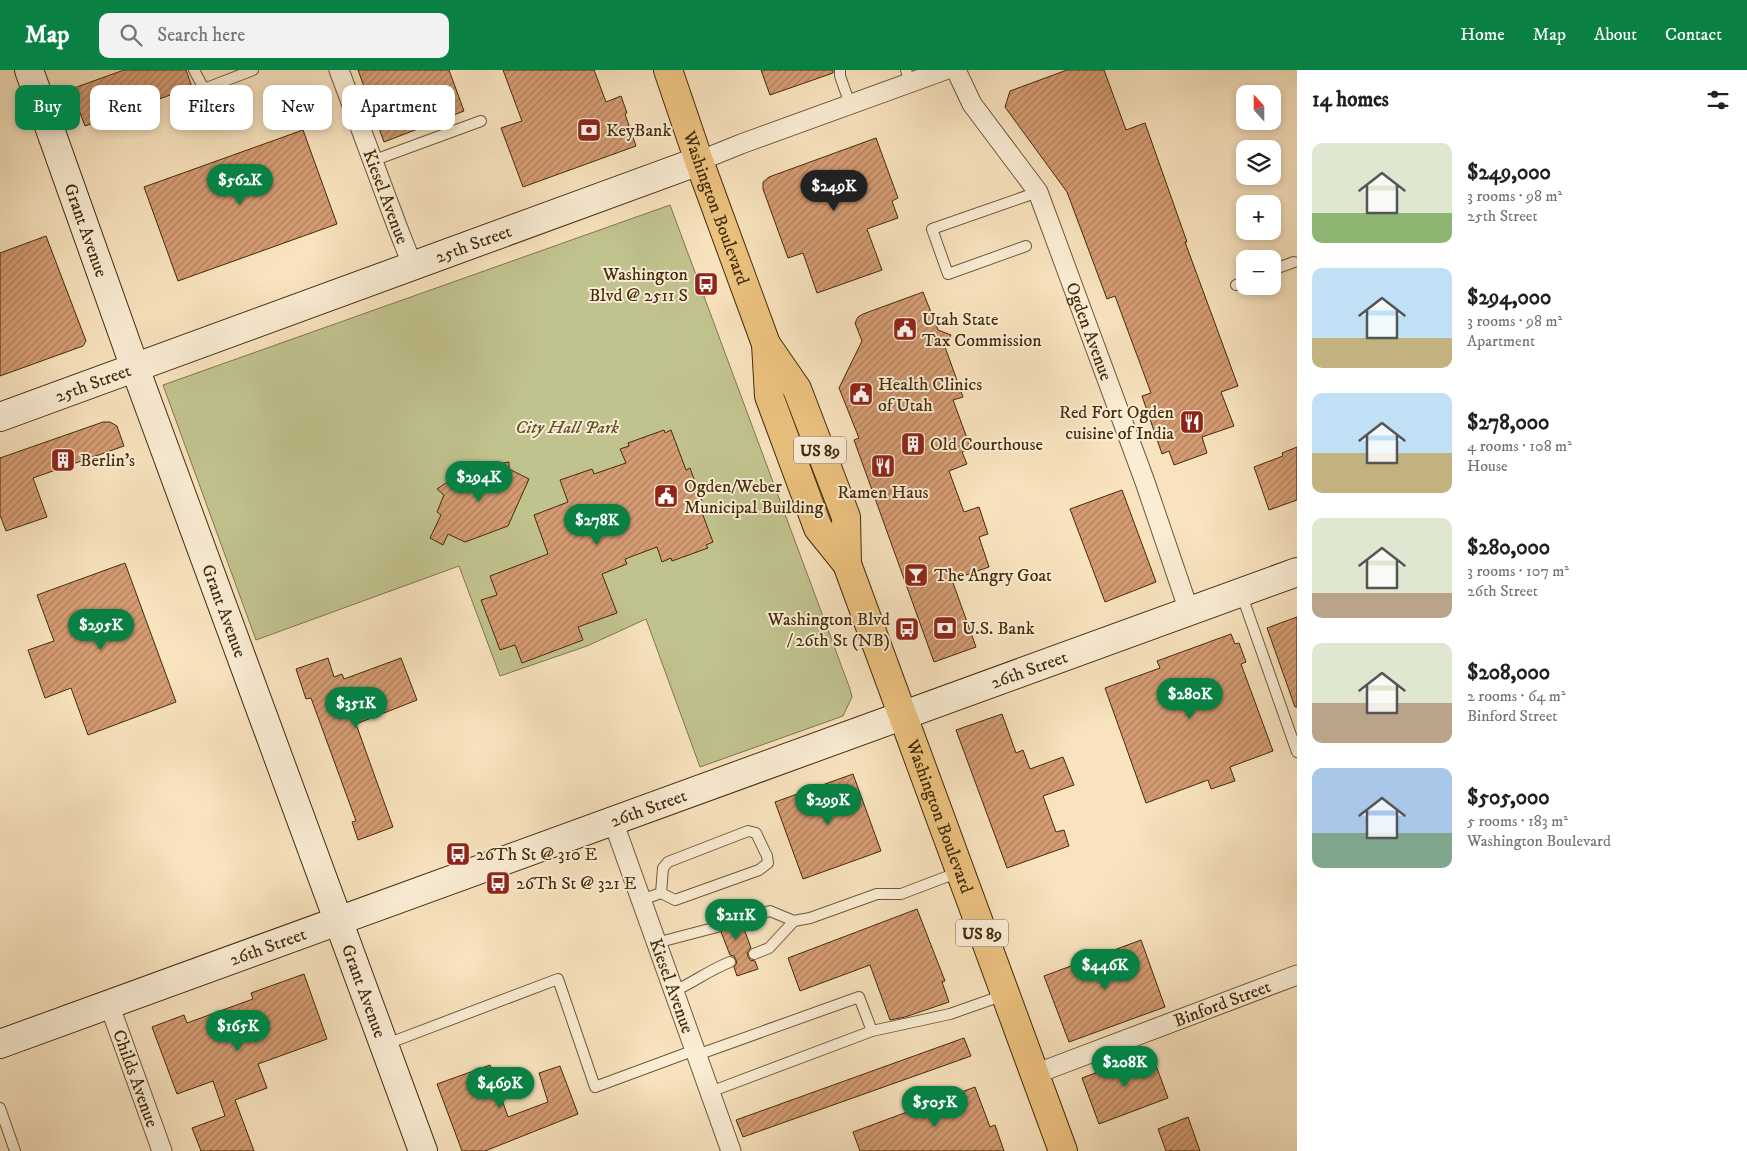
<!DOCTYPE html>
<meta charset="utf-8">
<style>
:root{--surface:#fff;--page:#f2f2f2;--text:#202124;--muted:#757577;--accent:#0b8043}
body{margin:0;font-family:"IM FELL DW Pica",serif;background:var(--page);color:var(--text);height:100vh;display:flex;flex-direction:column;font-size:19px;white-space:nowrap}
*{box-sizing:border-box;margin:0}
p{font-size:16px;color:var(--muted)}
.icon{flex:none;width:28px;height:28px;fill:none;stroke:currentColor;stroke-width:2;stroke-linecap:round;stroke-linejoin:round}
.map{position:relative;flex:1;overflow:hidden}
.drawer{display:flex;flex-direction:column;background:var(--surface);width:450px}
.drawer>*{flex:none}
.top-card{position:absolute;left:15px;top:15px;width:475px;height:45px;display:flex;gap:10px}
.needle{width:32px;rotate:339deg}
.controls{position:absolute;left:1236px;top:15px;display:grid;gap:10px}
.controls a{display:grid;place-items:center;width:45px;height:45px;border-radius:10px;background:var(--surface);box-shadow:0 2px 8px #0003;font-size:25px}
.price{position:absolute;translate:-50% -42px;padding:0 11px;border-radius:18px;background:var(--accent);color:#fff;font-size:16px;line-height:32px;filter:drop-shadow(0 1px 2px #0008)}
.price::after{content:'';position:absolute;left:50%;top:30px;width:15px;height:11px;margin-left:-8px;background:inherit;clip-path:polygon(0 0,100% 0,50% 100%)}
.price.active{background:#222;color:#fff}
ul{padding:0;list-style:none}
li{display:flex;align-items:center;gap:15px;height:125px;padding:0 15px}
li span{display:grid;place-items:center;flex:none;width:140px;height:100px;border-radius:10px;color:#555}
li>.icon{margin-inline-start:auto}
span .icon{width:60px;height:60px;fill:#fffc;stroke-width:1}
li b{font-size:21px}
h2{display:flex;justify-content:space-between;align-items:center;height:60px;padding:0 15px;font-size:21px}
.chip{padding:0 18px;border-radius:10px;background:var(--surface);box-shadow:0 2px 8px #0003;font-size:18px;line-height:45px}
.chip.active{background:var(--accent);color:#fff}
header{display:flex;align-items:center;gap:30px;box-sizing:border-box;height:70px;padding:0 25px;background:var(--accent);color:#fff}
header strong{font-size:24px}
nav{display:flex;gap:28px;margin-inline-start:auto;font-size:18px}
.search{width:350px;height:45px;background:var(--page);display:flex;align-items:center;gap:12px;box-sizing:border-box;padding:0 18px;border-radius:10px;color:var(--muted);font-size:19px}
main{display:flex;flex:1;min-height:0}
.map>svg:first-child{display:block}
.green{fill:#c1c38f;stroke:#82774c}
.building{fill:url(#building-hatch);stroke:#442b09}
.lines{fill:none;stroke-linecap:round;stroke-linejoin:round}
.lane-casing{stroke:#715936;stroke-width:12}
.street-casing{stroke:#715936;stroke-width:21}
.secondary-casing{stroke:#442b09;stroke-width:30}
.primary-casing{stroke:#442b09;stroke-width:30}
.lane{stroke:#faedd5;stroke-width:10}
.street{stroke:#faedd5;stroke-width:19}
.secondary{stroke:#faedd5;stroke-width:28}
.primary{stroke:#ecc27f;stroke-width:28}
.labels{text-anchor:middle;stroke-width:4;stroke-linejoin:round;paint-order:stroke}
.shield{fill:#faedd5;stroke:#7b6546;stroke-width:1}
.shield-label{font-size:16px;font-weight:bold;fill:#442b09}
.poi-label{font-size:18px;fill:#442b09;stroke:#faedd5;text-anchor:start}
.street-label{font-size:18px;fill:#442b09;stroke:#faedd5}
.park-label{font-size:18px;font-style:italic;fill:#63512a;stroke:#faedd5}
</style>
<header>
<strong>Map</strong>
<div class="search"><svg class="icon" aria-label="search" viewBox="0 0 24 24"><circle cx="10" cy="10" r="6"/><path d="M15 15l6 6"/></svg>Search here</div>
<nav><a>Home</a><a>Map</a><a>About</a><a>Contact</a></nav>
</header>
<main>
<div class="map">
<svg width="1297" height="1081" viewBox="0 0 1297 1081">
<defs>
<pattern id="building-hatch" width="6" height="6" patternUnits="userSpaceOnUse" patternTransform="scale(1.25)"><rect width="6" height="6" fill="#d59c73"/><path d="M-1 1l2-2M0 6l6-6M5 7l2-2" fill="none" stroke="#ae7f5d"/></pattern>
</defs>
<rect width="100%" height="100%" fill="#f8e3be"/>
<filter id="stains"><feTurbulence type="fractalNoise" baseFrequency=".004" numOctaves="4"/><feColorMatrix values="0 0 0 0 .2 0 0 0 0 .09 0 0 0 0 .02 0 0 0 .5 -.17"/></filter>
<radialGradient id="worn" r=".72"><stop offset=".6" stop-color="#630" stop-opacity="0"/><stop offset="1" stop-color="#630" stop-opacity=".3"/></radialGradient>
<polygon class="green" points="670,135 850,619 852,627 843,646 700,697 646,549 587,576 500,606 459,496 256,570 163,315"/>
<g class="building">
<polygon points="124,0 186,0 192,17 85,56 71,19"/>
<polygon points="358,0 449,0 464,41 384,72"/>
<polygon points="503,0 594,0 606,32 621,26 627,43 625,44 636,76 523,117 501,58 522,51"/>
<polygon points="761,0 833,0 833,3 770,25"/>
<polygon points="1067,0 1104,0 1126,60 1145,53 1187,172 1185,172 1238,316 1221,322 1234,356 1202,367 1207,383 1174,395 1169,381 1162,384 1142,326 1151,323 1115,226 1107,229 1067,122 1005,37 1010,21"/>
<polygon points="303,60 337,154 178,211 144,117"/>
<polygon points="876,68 898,128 892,131 898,148 867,159 882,200 817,223 803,183 788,188 763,119 763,112 769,107"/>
<polygon points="46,166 86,271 83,276 0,306 0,183"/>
<polygon points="923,222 938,260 951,265 945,277 963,327 953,330 971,379 962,382 967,394 949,401 964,442 979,437 988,464 979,467 989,497 952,510 976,577 934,592 854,370 859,368 839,318 862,271 855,253 858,247 863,244"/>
<polygon points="103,352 110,352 117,356 124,376 33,408 47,447 6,461 0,445 0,388"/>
<polygon points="664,360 665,363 671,360 686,400 690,398 702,431 698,432 713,472 706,475 708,478 672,491 671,488 662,492 657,477 625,489 627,494 602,504 617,543 578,557 583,570 522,593 515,575 500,580 481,530 497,525 490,506 548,484 534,445 568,432 560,410 592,399 594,404 626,393 620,379 629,376 628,373"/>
<polygon points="1297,377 1297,430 1269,440 1254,397 1283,386 1282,383"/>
<polygon points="509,392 509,399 529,409 508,456 465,472 448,464 443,475 430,468 441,445 437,442 444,425 437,419 452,409 468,402 487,396"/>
<polygon points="1122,420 1156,512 1105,532 1070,439"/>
<polygon points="125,493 176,632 88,665 71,618 45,628 28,580 54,571 37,525"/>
<polygon points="1297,547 1297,637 1295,637 1267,558"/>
<polygon points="1231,564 1235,574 1239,573 1246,592 1241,594 1273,681 1230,697 1235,711 1211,719 1208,710 1146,733 1105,618 1160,598 1157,591"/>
<polygon points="328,588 334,607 342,604 344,609 401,588 417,630 356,654 393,757 358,770 352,752 356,751 311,628 306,629 296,599"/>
<polygon points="1002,644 1016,683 1023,680 1030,699 1063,687 1074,715 1043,726 1056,762 1064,760 1069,776 1007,798 956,660"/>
<polygon points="853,704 881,781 803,809 775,732"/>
<polygon points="736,836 738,843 735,847 735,851 739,855 743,856 751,878 747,883 748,886 750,890 755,891 758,899 737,906 734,897 737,893 736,890 734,886 730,885 721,862 723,855 722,852 717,850 715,844"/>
<polygon points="917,839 945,911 942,912 949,932 905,947 890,950 870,895 800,921 788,888"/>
<polygon points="1141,870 1165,937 1069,972 1044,906"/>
<polygon points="304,904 327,969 258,994 267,1018 235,1030 254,1081 201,1081 192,1058 225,1046 213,1011 177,1024 152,957 184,945 187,953 253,929 251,923"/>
<polygon points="964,968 971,986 743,1067 736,1050"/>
<polygon points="1151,982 1168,1028 1099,1054 1082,1008"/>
<polygon points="490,995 508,1047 548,1032 539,1003 560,996 578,1044 485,1081 462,1081 437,1014"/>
<polygon points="975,1017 990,1057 995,1055 1004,1081 860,1081 853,1062"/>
<polygon points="1188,1047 1200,1081 1166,1081 1158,1059"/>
</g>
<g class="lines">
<defs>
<g id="lane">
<polyline points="194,0 204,19 253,0"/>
<polyline points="840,0 840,6 850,34"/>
<polyline points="906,0 910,13"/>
<polyline points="372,91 481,51"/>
<polyline points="1026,176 948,204 932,159 1038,122"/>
<polyline points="1272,200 1294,192"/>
<polyline points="1236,215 1245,211"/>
<polyline points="1241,523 1297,682"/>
<polyline points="641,830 661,823 675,830 759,800 768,793 767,786 756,763 748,761 668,792 663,798 661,823"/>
<polyline points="741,849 770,841 794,851 810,848 877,824 901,824 959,802"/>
<polyline points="656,873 717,857"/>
<polyline points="754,884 769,878 794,851"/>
<path d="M674,921c19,-8 35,-21 56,-29"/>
<polyline points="872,961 950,944 1004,925"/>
<polyline points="384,975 558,909 595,1017 695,980"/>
<polyline points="697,985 859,927 872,961 710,1022"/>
<polyline points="0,1038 15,1081"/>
</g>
<g id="street">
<path id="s1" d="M339,0l58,156 16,41"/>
<path id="s2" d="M956,0l16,34 66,88 107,290 44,129"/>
<polyline points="699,91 741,74 945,0"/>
<path id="s3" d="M613,751l118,330"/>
<path id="s4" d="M109,934l53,147"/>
<path id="s5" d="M1035,1004l262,-99"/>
</g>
<g id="secondary">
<path id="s6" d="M29,0l106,298 288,783"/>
<path id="s7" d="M0,347l699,-256"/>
<path id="s8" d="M0,974l1297,-472"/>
</g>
<g id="primary">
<path id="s9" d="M668,0l31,91 67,183 31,45 49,128 1,47"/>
<path id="s10" d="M766,274l3,52 49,132 29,36 216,587"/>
</g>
</defs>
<use href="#lane" class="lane-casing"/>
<use href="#street" class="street-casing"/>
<use href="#secondary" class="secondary-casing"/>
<use href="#primary" class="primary-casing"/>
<use href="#lane" class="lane"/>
<use href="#street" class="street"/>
<use href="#secondary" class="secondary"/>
<use href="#primary" class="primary"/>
</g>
<defs>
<symbol id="bank-square" viewBox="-11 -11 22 22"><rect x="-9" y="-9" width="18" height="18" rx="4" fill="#8f2418" stroke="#faedd5"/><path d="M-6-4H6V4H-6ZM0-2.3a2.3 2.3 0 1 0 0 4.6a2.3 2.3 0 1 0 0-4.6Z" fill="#fff"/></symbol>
<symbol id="bus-square" viewBox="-11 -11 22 22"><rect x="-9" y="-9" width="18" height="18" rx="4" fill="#8f2418" stroke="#faedd5"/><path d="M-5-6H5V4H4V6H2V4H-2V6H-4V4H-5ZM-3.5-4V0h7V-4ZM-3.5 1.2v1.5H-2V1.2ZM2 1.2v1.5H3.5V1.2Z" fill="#fff"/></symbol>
<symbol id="civic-square" viewBox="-11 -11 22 22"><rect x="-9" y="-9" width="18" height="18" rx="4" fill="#8f2418" stroke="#faedd5"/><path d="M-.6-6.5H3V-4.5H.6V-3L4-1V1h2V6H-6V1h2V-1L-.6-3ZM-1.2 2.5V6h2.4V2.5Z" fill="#fff"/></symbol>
<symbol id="restaurant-square" viewBox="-11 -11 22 22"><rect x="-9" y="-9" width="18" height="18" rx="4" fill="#8f2418" stroke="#faedd5"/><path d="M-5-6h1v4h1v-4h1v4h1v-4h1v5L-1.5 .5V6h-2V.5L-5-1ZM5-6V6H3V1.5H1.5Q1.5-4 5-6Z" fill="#fff"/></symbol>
<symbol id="building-square" viewBox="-11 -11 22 22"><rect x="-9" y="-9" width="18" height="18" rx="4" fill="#8f2418" stroke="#faedd5"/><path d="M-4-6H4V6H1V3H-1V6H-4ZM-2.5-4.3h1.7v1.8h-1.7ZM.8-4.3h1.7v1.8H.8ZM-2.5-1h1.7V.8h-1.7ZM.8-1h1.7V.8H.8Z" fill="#fff"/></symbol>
<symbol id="bar-square" viewBox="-11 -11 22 22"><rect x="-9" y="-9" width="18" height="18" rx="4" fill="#8f2418" stroke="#faedd5"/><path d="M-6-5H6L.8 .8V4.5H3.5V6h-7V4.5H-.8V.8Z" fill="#fff"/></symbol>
</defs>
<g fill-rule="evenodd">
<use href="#bank-square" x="575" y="46" width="28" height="28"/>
<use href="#bus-square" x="692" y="200" width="28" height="28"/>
<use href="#civic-square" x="891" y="245" width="28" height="28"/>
<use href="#civic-square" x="847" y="310" width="28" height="28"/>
<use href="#restaurant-square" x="1178" y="338" width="28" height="28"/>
<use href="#building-square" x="899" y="360" width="28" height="28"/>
<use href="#building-square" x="49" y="376" width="28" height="28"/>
<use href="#restaurant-square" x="869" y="382" width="28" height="28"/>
<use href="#civic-square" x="652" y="412" width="28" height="28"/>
<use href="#bar-square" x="902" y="491" width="28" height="28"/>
<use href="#bank-square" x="931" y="544" width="28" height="28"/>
<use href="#bus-square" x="893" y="545" width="28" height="28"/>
<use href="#bus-square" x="444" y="770" width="28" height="28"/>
<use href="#bus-square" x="484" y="799" width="28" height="28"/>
</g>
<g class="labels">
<g class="shield">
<rect x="794" y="366.5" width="52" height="27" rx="4"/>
<rect x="956" y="849.5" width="52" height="27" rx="4"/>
</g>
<g class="shield-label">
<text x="820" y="386">US 89</text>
<text x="982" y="869">US 89</text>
</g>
<g class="poi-label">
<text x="606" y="66">KeyBank</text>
<text x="688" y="210" text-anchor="end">Washington<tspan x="688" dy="21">Blvd @ 2511 S</tspan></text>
<text x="922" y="255">Utah State<tspan x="922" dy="21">Tax Commission</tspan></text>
<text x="878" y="320">Health Clinics<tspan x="878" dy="21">of Utah</tspan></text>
<text x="1174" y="348" text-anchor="end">Red Fort Ogden<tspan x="1174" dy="21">cuisine of India</tspan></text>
<text x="930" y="380">Old Courthouse</text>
<text x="80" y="396">Berlin's</text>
<text x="684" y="422">Ogden/Weber<tspan x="684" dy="21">Municipal Building</tspan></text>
<text x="883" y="428" text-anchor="middle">Ramen Haus</text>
<text x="934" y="511">The Angry Goat</text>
<text x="890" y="555" text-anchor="end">Washington Blvd<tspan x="890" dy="21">/ 26th St (NB)</tspan></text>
<text x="962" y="564">U.S. Bank</text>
<text x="476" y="790">26Th St @ 310 E</text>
<text x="516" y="819">26Th St @ 321 E</text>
</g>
<g class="street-label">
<text dy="6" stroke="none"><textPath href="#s1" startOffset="135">Kiesel Avenue</textPath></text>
<text dy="6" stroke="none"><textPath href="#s9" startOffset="146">Washington Boulevard</textPath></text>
<text dy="6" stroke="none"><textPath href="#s6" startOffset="170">Grant Avenue</textPath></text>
<text dy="6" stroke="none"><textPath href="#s7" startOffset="504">25th Street</textPath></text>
<text dy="6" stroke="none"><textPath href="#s2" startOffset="296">Ogden Avenue</textPath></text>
<text dy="6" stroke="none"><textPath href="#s7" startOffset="99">25th Street</textPath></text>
<text dy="6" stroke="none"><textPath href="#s6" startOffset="575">Grant Avenue</textPath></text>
<text dy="6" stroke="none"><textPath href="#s8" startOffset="1095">26th Street</textPath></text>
<text dy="6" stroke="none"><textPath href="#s8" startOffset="690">26th Street</textPath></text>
<text dy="6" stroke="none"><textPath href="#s10" startOffset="508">Washington Boulevard</textPath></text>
<text dy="6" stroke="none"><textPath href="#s8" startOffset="285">26th Street</textPath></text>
<text dy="6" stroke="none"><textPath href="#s3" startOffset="175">Kiesel Avenue</textPath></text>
<text dy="6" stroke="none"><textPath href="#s6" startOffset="980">Grant Avenue</textPath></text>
<text dy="6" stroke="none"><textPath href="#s5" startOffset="200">Binford Street</textPath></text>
<text dy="6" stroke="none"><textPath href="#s4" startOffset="79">Childs Avenue</textPath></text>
</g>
<g class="park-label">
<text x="567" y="363">City Hall Park</text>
</g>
</g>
<rect width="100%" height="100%" filter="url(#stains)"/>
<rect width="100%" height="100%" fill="url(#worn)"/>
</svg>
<div class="controls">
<a><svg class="needle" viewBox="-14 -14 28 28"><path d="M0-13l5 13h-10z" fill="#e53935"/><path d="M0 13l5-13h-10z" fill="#757577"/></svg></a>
<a><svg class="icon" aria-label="layers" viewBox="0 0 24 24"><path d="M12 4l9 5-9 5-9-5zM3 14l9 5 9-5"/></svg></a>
<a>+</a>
<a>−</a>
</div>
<b class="price" style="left:240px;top:136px">$562K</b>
<b class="price active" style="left:834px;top:142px">$249K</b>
<b class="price" style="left:479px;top:433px">$294K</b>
<b class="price" style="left:597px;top:476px">$278K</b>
<b class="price" style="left:101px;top:581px">$295K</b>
<b class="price" style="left:1190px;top:650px">$280K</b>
<b class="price" style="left:356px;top:659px">$351K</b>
<b class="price" style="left:828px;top:756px">$299K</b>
<b class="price" style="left:736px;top:871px">$211K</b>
<b class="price" style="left:1105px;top:921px">$446K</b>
<b class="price" style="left:238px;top:982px">$165K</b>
<b class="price" style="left:1125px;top:1018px">$208K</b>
<b class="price" style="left:500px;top:1039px">$469K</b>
<b class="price" style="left:935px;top:1058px">$505K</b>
<div class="top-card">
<a class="chip active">Buy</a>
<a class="chip">Rent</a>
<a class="chip">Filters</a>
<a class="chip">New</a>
<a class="chip">Apartment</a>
</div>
</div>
<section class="drawer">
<h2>14 homes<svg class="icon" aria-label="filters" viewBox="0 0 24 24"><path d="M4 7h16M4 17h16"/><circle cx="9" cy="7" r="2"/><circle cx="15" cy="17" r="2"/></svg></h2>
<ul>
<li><span style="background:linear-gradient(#dfe7d0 70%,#8fb573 0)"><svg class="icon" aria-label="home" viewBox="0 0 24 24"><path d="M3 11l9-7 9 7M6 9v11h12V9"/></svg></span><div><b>$249,000</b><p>3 rooms · 98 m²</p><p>25th Street</p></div></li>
<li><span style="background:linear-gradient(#bfe0f5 70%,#c2b280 0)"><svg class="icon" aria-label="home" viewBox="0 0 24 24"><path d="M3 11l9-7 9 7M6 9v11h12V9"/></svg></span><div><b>$294,000</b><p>3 rooms · 98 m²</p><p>Apartment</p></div></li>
<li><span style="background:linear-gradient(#bfe0f5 60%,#c2b280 0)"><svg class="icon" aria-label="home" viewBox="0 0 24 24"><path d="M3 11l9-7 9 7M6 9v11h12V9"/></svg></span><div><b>$278,000</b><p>4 rooms · 108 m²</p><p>House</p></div></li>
<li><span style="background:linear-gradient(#dfe7d0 75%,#b9a48a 0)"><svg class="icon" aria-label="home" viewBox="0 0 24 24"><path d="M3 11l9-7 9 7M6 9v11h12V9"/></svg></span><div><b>$280,000</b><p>3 rooms · 107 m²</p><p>26th Street</p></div></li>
<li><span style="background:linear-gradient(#dfe7d0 60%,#b9a48a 0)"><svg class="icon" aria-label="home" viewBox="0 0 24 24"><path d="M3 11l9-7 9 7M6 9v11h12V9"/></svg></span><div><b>$208,000</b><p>2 rooms · 64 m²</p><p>Binford Street</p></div></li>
<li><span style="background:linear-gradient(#a9c7e8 65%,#7fa58c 0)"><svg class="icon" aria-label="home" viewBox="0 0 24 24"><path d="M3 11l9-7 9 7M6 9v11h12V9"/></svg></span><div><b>$505,000</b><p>5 rooms · 183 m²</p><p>Washington Boulevard</p></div></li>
</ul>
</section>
</main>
